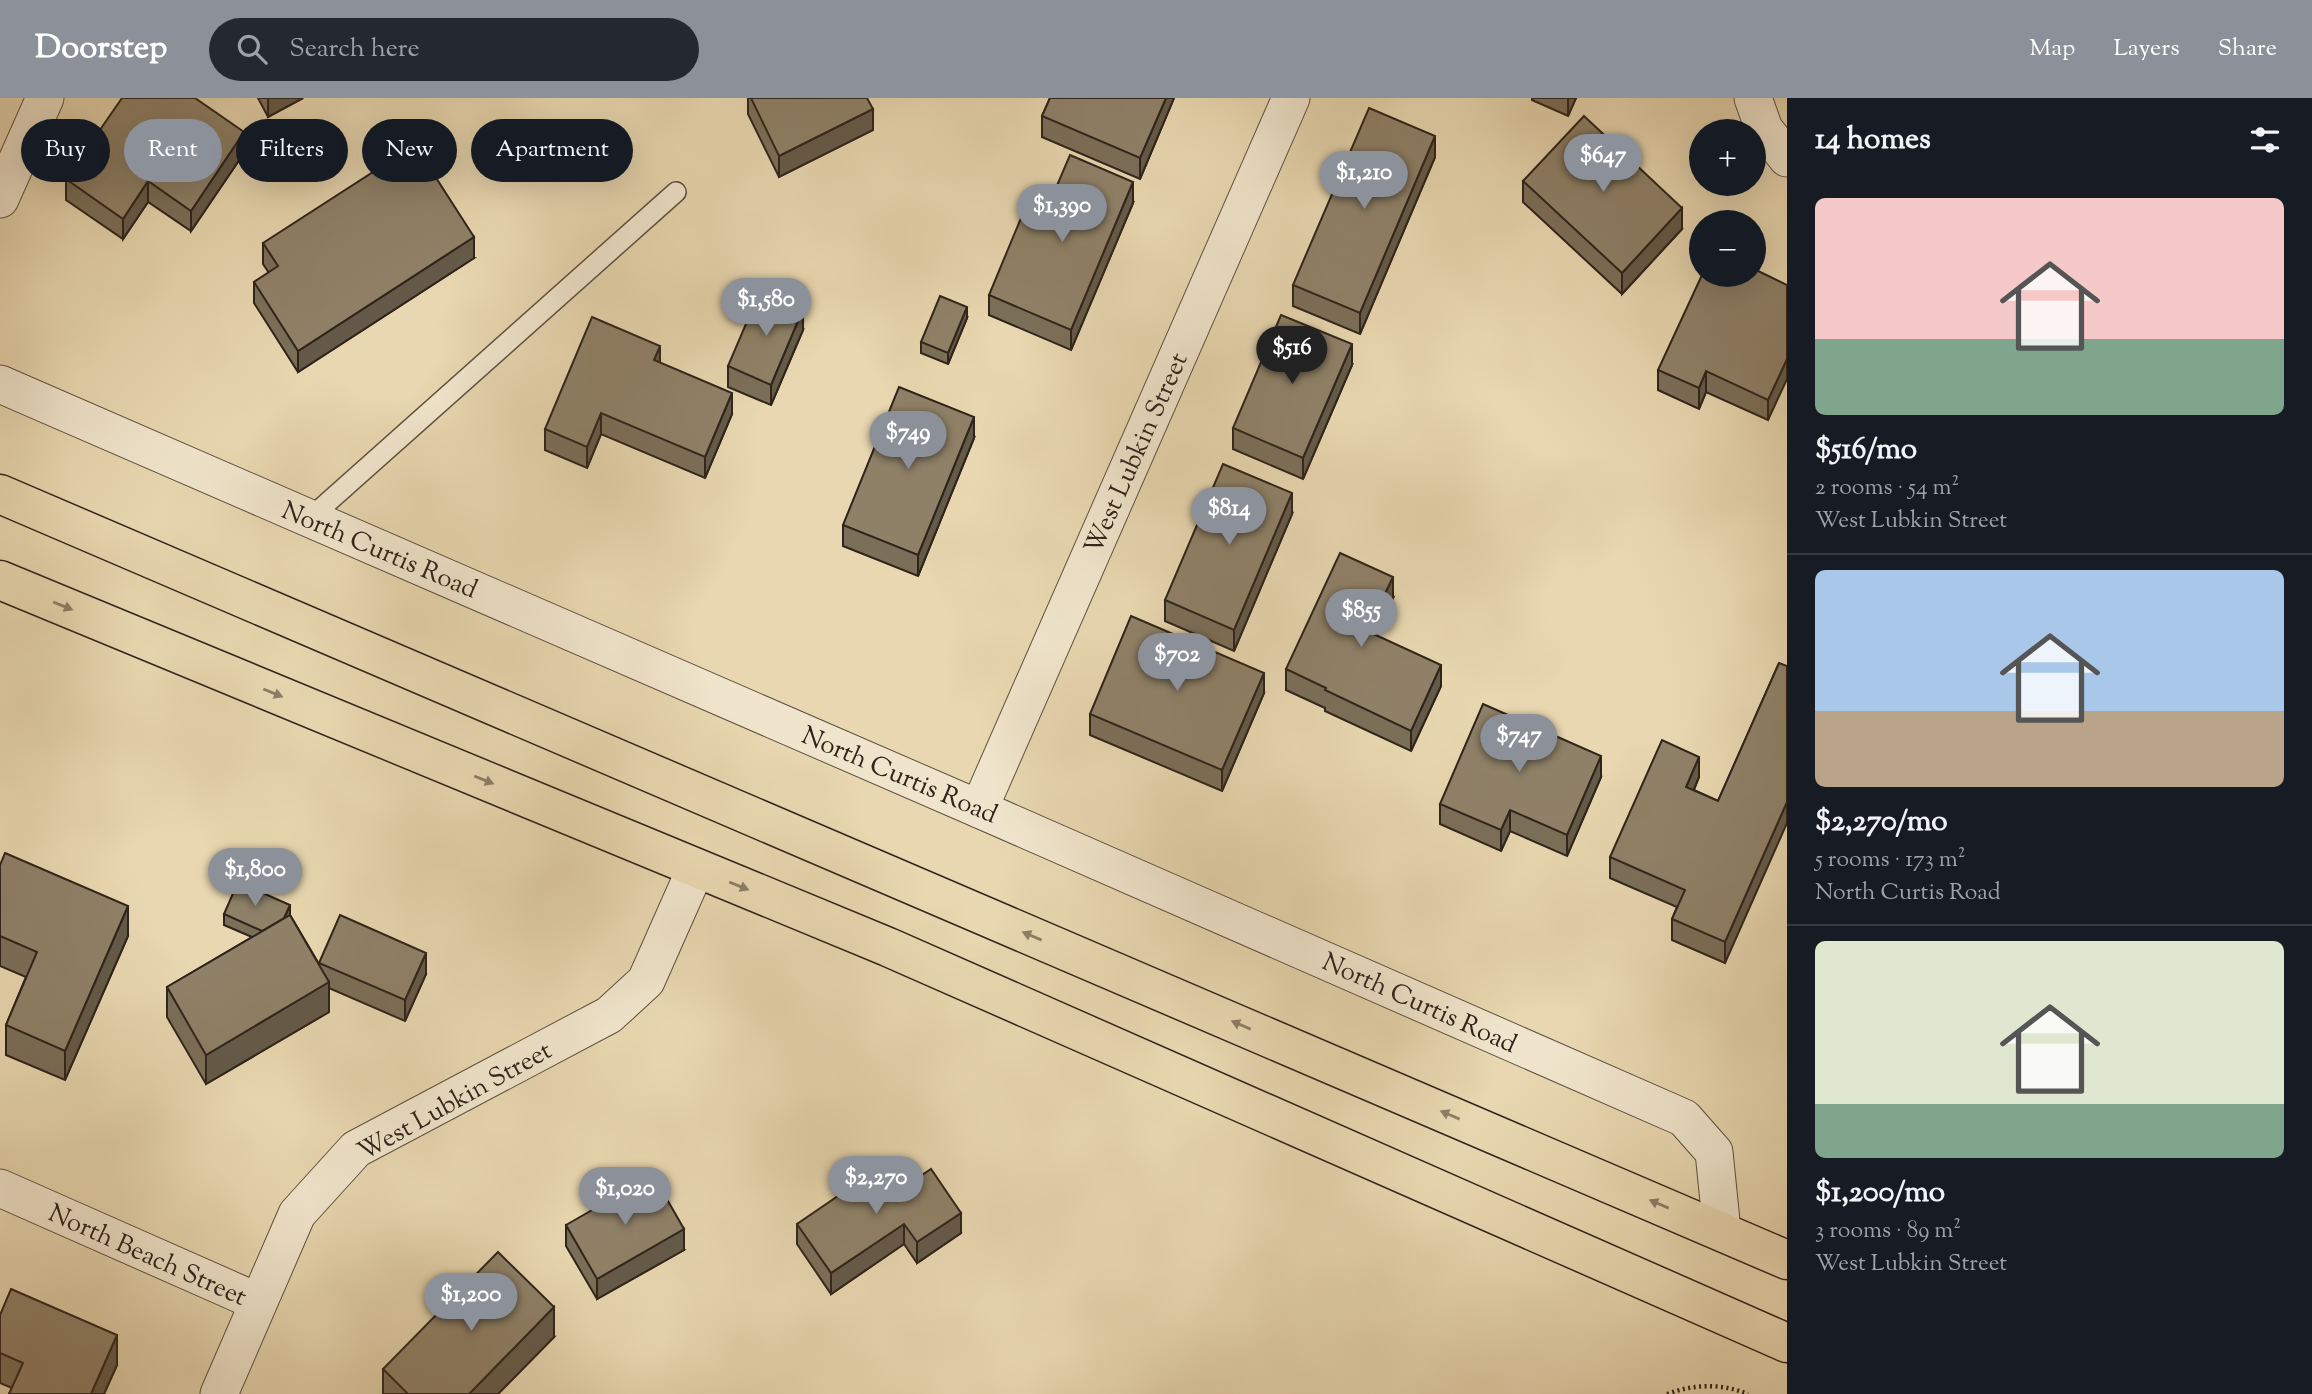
<!DOCTYPE html>
<meta charset="utf-8">
<style>
:root{--surface:#171b24;--page:#242831;--text:#f1f3f6;--muted:#9ea1a6;--line:#363941;--accent:#8c9099}
body{margin:0;font-family:"Sorts Mill Goudy",serif;background:var(--page);color:var(--text);height:100vh;display:flex;flex-direction:column;font-size:26px;white-space:nowrap}
*{box-sizing:border-box;margin:0}
p{font-size:23px;color:var(--muted)}
.icon{flex:none;width:38px;height:38px;fill:none;stroke:currentColor;stroke-width:2;stroke-linecap:round;stroke-linejoin:round}
.map{position:relative;flex:1;overflow:hidden}
.side{display:flex;flex-direction:column;background:var(--surface);width:525px}
.side>*{flex:none}
.hud{position:absolute;left:21px;top:21px;width:665px;height:63px;display:flex;gap:14px}
.controls{position:absolute;left:1689px;top:21px;display:grid;gap:14px}
.controls a{display:grid;place-items:center;width:77px;height:77px;border-radius:50%;background:var(--surface);box-shadow:0 7px 28px #0002;font-size:35px}
.price{position:absolute;translate:-50% -60px;padding:0 16px;border-radius:24px;background:var(--accent);color:#fff;font-size:23px;line-height:46px;filter:drop-shadow(0 2px 4px #0008)}
.price::after{content:'';position:absolute;left:50%;top:42px;width:21px;height:16px;margin-left:-10px;background:inherit;clip-path:polygon(0 0,100% 0,50% 100%)}
.price.selected{background:#222;color:#fff}
ul{padding:0;list-style:none}
li{display:grid;align-content:center;gap:14px;height:371px;padding:0 28px}
li+li{border-top:2px solid var(--line)}
li span{display:grid;place-items:center;height:217px;border-radius:10px;color:#555}
li>.icon{margin-inline-start:auto}
span .icon{width:126px;height:126px;fill:#fffc;stroke-width:1}
li b{font-size:30px}
h2{display:flex;justify-content:space-between;align-items:center;height:84px;padding:0 28px;font-size:30px}
.tag{padding:0 24px;border-radius:32px;background:var(--surface);box-shadow:0 7px 28px #0002;font-size:24px;line-height:63px}
.tag.selected{background:var(--accent);color:#fff}
header{display:flex;align-items:center;gap:42px;box-sizing:border-box;height:98px;padding:0 35px;background:var(--accent);color:#fff}
header strong{font-size:33px}
nav{display:flex;gap:38px;margin-inline-start:auto;font-size:24px}
.search{width:490px;height:63px;background:var(--page);display:flex;align-items:center;gap:18px;box-sizing:border-box;padding:0 24px;border-radius:38px;color:var(--muted);font-size:26px}
main{display:flex;flex:1;min-height:0}
.map>svg:first-child{display:block}
.lines{fill:none;stroke-linecap:round;stroke-linejoin:round}
.lane-casing{stroke:#5d5140;stroke-width:22}
.street-casing{stroke:#5d5140;stroke-width:39}
.primary-casing{stroke:#2f241b;stroke-width:41}
.path{stroke:#2f241b;stroke-width:4.5;stroke-dasharray:2 3.5;stroke-linecap:butt}
.lane{stroke:#f0e5cc;stroke-width:19}
.street{stroke:#f0e5cc;stroke-width:37}
.primary{stroke:#e8d7b0;stroke-width:38}
.wall{fill:#7b6f59;stroke:#2f241b;stroke-width:2}
.shaded-wall{fill:#645a49;stroke:#2f241b;stroke-width:2}
.building{fill:#8f8168;stroke:#2f241b;stroke-width:2}
.oneway{fill:#8c7e66}
.labels{text-anchor:middle;stroke-width:5;stroke-linejoin:round;paint-order:stroke}
.street-label{font-size:26px;fill:#2f241b;stroke:#f0e5cc}
</style>
<header>
<strong>Doorstep</strong>
<div class="search"><svg class="icon" aria-label="search" viewBox="0 0 24 24"><circle cx="10" cy="10" r="6"/><path d="M15 15l6 6"/></svg>Search here</div>
<nav><a>Map</a><a>Layers</a><a>Share</a></nav>
</header>
<main>
<div class="map">
<svg width="1787" height="1296" viewBox="0 0 1787 1296">
<rect width="100%" height="100%" fill="#e8d7b0"/>
<filter id="stains"><feTurbulence type="fractalNoise" baseFrequency=".00286" numOctaves="4"/><feColorMatrix values="0 0 0 0 .2 0 0 0 0 .09 0 0 0 0 .02 0 0 0 .5 -.17"/></filter>
<radialGradient id="worn" r=".72"><stop offset=".6" stop-color="#630" stop-opacity="0"/><stop offset="1" stop-color="#630" stop-opacity=".3"/></radialGradient>
<g class="lines">
<defs>
<polyline id="lane" points="309,421 676,94"/>
<g id="street">
<polyline points="1753,0 1764,31 1787,60"/>
<polyline points="0,101 45,0"/>
<polyline points="0,286 979,711 1684,1020 1714,1054 1722,1133"/>
<polyline points="979,711 1291,0"/>
<polyline points="0,1090 258,1204"/>
<polyline points="219,1296 297,1116 356,1051 609,917 646,883 696,770"/>
</g>
<g id="primary">
<polyline points="0,396 1787,1162"/>
<polyline points="0,482 888,849 1787,1245"/>
</g>
</defs>
<use href="#lane" class="lane-casing"/>
<use href="#street" class="street-casing"/>
<use href="#primary" class="primary-casing"/>
<path class="path" d="M1667,1296c28,-10 53,-11 81,0"/>
<use href="#lane" class="lane"/>
<use href="#street" class="street"/>
<use href="#primary" class="primary"/>
</g>
<g class="wall">
<polygon points="258,0 303,0 268,19"/>
<polygon points="748,0 867,0 873,32 779,79 748,16"/>
<polygon points="1050,0 1174,0 1140,81 1042,39 1042,18"/>
<polygon points="1532,0 1576,0 1568,18 1532,2"/>
<polygon points="244,55 191,133 148,104 123,141 66,102 66,81"/>
<polygon points="1435,59 1360,236 1293,208 1293,187"/>
<polygon points="1523,83 1682,131 1622,196 1523,104"/>
<polygon points="1133,105 1071,252 989,217 989,197"/>
<polygon points="263,145 474,160 298,274 254,205 254,184 269,175 263,166"/>
<polygon points="1787,187 1768,322 1706,294 1699,311 1658,292 1658,272"/>
<polygon points="967,220 948,266 921,255 921,244"/>
<polygon points="803,232 771,307 728,289 728,268"/>
<polygon points="660,265 732,316 705,380 601,336 587,370 545,352 545,331"/>
<polygon points="1352,267 1303,381 1233,351 1233,330"/>
<polygon points="974,340 918,478 843,448 843,427"/>
<polygon points="1292,416 1234,553 1165,523 1165,502"/>
<polygon points="1393,500 1376,537 1441,588 1411,653 1325,613 1325,610 1286,592 1286,571"/>
<polygon points="1779,565 1725,865 1672,842 1672,821 1677,809 1610,780 1610,759 1699,679 1694,692 1718,703"/>
<polygon points="1264,595 1222,693 1090,637 1090,616"/>
<polygon points="1601,679 1567,758 1510,733 1501,753 1440,726 1440,706"/>
<polygon points="0,767 128,838 65,982 6,957 6,927 26,879 0,868"/>
<polygon points="224,816 290,817 319,866 319,865 426,876 405,923 329,890 329,914 206,986 167,919 167,889 252,839 224,827"/>
<polygon points="896,1095 961,1135 917,1165 904,1146 831,1196 797,1146 797,1126"/>
<polygon points="566,1127 684,1152 597,1201 566,1148"/>
<polygon points="0,1217 117,1267 104,1296 9,1296 12,1290 0,1285"/>
<polygon points="554,1239 498,1296 383,1296 383,1271"/>
</g>
<g class="shaded-wall">
<polygon points="268,0 303,0 268,19"/>
<polygon points="1166,0 1174,0 1140,81 1140,60"/>
<polygon points="1568,0 1576,0 1568,18"/>
<polygon points="873,11 873,32 779,79 779,58"/>
<polygon points="244,34 244,55 191,133 191,113"/>
<polygon points="1435,38 1435,59 1360,236 1360,215"/>
<polygon points="148,83 148,104 123,141 123,121"/>
<polygon points="1133,84 1133,105 1071,252 1071,232"/>
<polygon points="1682,110 1682,131 1622,196 1622,175"/>
<polygon points="474,139 474,160 298,274 298,253"/>
<polygon points="967,209 967,220 948,266 948,255"/>
<polygon points="803,211 803,232 771,307 771,287"/>
<polygon points="1352,246 1352,267 1303,381 1303,360"/>
<polygon points="660,248 660,268 654,262"/>
<polygon points="1787,261 1787,281 1768,322 1768,302"/>
<polygon points="1706,273 1706,294 1699,311 1699,290"/>
<polygon points="732,295 732,316 705,380 705,359"/>
<polygon points="601,315 601,336 587,370 587,349"/>
<polygon points="974,319 974,340 918,478 918,457"/>
<polygon points="1292,395 1292,416 1234,553 1234,532"/>
<polygon points="1393,479 1393,500 1367,554 1367,533"/>
<polygon points="1441,567 1441,588 1411,653 1411,633"/>
<polygon points="1264,575 1264,595 1222,693 1222,672"/>
<polygon points="1601,658 1601,679 1567,758 1567,737"/>
<polygon points="1699,659 1699,679 1686,710 1686,689"/>
<polygon points="1787,704 1787,725 1725,865 1725,844"/>
<polygon points="1510,712 1510,733 1501,753 1501,732"/>
<polygon points="290,807 290,818 276,839"/>
<polygon points="128,808 128,838 65,982 65,953"/>
<polygon points="426,855 426,876 405,923 405,902"/>
<polygon points="329,884 329,914 206,986 206,957"/>
<polygon points="961,1115 961,1135 917,1165 917,1144"/>
<polygon points="904,1126 904,1146 831,1196 831,1175"/>
<polygon points="684,1131 684,1152 597,1201 597,1181"/>
<polygon points="554,1209 554,1239 498,1296 469,1296"/>
<polygon points="117,1237 117,1267 104,1296 91,1296"/>
</g>
<g class="building">
<polygon points="122,0 195,0 244,34 191,113 148,83 123,121 66,81"/>
<polygon points="751,0 867,0 873,11 779,58"/>
<polygon points="1050,0 1166,0 1140,60 1042,18"/>
<polygon points="1369,10 1435,38 1360,215 1293,187"/>
<polygon points="1584,18 1682,110 1622,175 1523,83"/>
<polygon points="415,47 474,139 298,253 254,184 278,168 263,145"/>
<polygon points="1070,57 1133,84 1071,232 989,197 1031,96 1050,104"/>
<polygon points="1754,171 1787,187 1787,261 1768,302 1706,273 1699,290 1658,272 1702,177 1754,177"/>
<polygon points="760,193 803,211 771,287 728,268"/>
<polygon points="940,198 967,209 948,255 921,244"/>
<polygon points="1281,217 1352,246 1303,360 1233,330"/>
<polygon points="592,219 660,248 654,262 732,295 705,359 601,315 587,349 545,331"/>
<polygon points="899,289 974,319 918,457 843,427"/>
<polygon points="1223,366 1292,395 1234,532 1165,502"/>
<polygon points="1340,455 1393,479 1367,533 1441,567 1411,633 1325,592 1326,590 1286,571"/>
<polygon points="1131,518 1264,575 1222,672 1090,616"/>
<polygon points="1779,565 1787,568 1787,704 1725,844 1672,821 1685,792 1610,759 1662,642 1699,659 1686,689 1718,703"/>
<polygon points="1483,606 1601,658 1567,737 1510,712 1501,732 1440,706"/>
<polygon points="5,755 128,808 65,953 6,927 37,854 0,838 0,767"/>
<polygon points="238,784 290,807 284,820 262,833 224,816"/>
<polygon points="290,817 329,884 206,957 167,889"/>
<polygon points="340,817 426,855 405,902 319,865"/>
<polygon points="879,1070 896,1095 931,1071 961,1115 917,1144 904,1126 831,1175 797,1126"/>
<polygon points="653,1077 684,1131 597,1181 566,1127"/>
<polygon points="498,1154 554,1209 469,1296 408,1296 383,1271"/>
<polygon points="11,1191 117,1237 91,1296 9,1296 23,1265 0,1255 0,1217"/>
</g>
<defs><path id="oneway-solid" d="M-6-.8H1V-3.2L6.5 0L1 3.2V.8H-6Z" transform="scale(1.75)"/></defs>
<g class="oneway">
<use href="#oneway-solid" transform="translate(63 508) rotate(22)"/>
<use href="#oneway-solid" transform="translate(273 595) rotate(22)"/>
<use href="#oneway-solid" transform="translate(484 682) rotate(22)"/>
<use href="#oneway-solid" transform="translate(739 788) rotate(22)"/>
<use href="#oneway-solid" transform="translate(1032 838) rotate(-157)"/>
<use href="#oneway-solid" transform="translate(1241 927) rotate(-157)"/>
<use href="#oneway-solid" transform="translate(1450 1017) rotate(-157)"/>
<use href="#oneway-solid" transform="translate(1659 1106) rotate(-157)"/>
</g>
<g class="labels">
<g class="street-label">
<text transform="translate(1135 355) rotate(-66)" y="9">West Lubkin Street</text>
<text transform="translate(380 451) rotate(23)" y="9">North Curtis Road</text>
<text transform="translate(900 676) rotate(23)" y="9">North Curtis Road</text>
<text transform="translate(1420 904) rotate(24)" y="9">North Curtis Road</text>
<text transform="translate(454 1002) rotate(-29)" y="9">West Lubkin Street</text>
<text transform="translate(148 1156) rotate(24)" y="9">North Beach Street</text>
</g>
</g>
<rect width="100%" height="100%" filter="url(#stains)"/>
<rect width="100%" height="100%" fill="url(#worn)"/>
</svg>
<div class="controls">
<a>+</a>
<a>−</a>
</div>
<b class="price" style="left:1603px;top:96px">$647</b>
<b class="price" style="left:1364px;top:113px">$1,210</b>
<b class="price" style="left:1062px;top:146px">$1,390</b>
<b class="price" style="left:766px;top:240px">$1,580</b>
<b class="price selected" style="left:1292px;top:288px">$516</b>
<b class="price" style="left:908px;top:373px">$749</b>
<b class="price" style="left:1229px;top:449px">$814</b>
<b class="price" style="left:1361px;top:551px">$855</b>
<b class="price" style="left:1177px;top:595px">$702</b>
<b class="price" style="left:1519px;top:676px">$747</b>
<b class="price" style="left:255px;top:810px">$1,800</b>
<b class="price" style="left:876px;top:1118px">$2,270</b>
<b class="price" style="left:625px;top:1129px">$1,020</b>
<b class="price" style="left:471px;top:1235px">$1,200</b>
<div class="hud">
<a class="tag">Buy</a>
<a class="tag selected">Rent</a>
<a class="tag">Filters</a>
<a class="tag">New</a>
<a class="tag">Apartment</a>
</div>
</div>
<section class="side">
<h2>14 homes<svg class="icon" aria-label="filters" viewBox="0 0 24 24"><path d="M4 7h16M4 17h16"/><circle cx="9" cy="7" r="2"/><circle cx="15" cy="17" r="2"/></svg></h2>
<ul>
<li><span style="background:linear-gradient(#f6c9c9 65%,#7fa58c 0)"><svg class="icon" aria-label="home" viewBox="0 0 24 24"><path d="M3 11l9-7 9 7M6 9v11h12V9"/></svg></span><div><b>$516/mo</b><p>2 rooms · 54 m²</p><p>West Lubkin Street</p></div></li>
<li><span style="background:linear-gradient(#a9c7e8 65%,#b9a48a 0)"><svg class="icon" aria-label="home" viewBox="0 0 24 24"><path d="M3 11l9-7 9 7M6 9v11h12V9"/></svg></span><div><b>$2,270/mo</b><p>5 rooms · 173 m²</p><p>North Curtis Road</p></div></li>
<li><span style="background:linear-gradient(#dfe7d0 75%,#7fa58c 0)"><svg class="icon" aria-label="home" viewBox="0 0 24 24"><path d="M3 11l9-7 9 7M6 9v11h12V9"/></svg></span><div><b>$1,200/mo</b><p>3 rooms · 89 m²</p><p>West Lubkin Street</p></div></li>
</ul>
</section>
</main>
